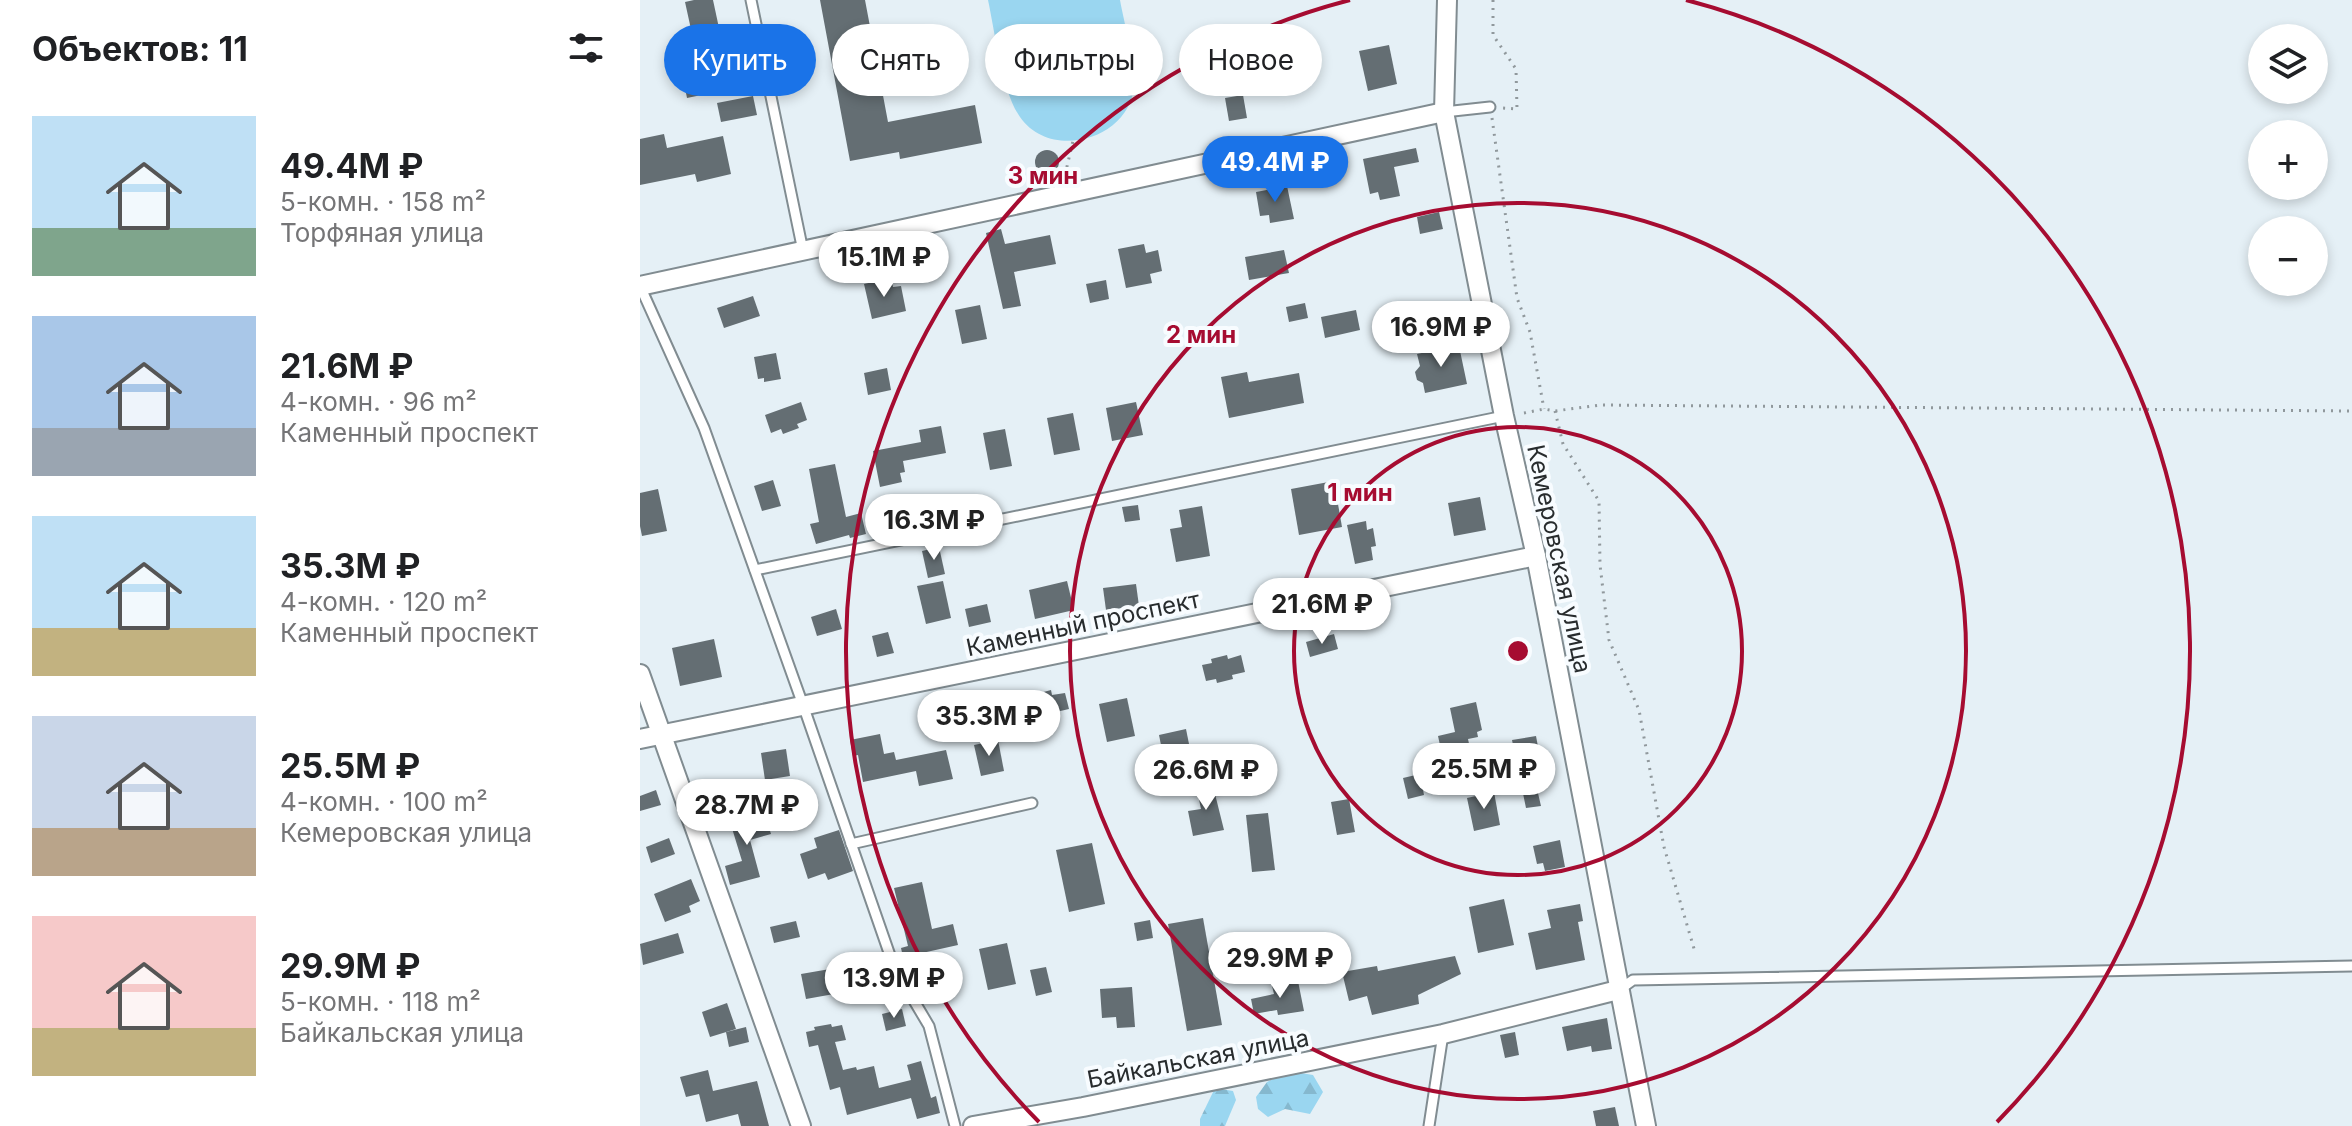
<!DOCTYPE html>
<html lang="ru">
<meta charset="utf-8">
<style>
:root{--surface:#fff;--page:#f6f6f6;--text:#202124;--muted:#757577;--accent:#1a73e8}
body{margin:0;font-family:Inter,sans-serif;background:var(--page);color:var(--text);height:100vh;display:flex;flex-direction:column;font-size:30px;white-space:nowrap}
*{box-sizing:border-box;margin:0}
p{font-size:26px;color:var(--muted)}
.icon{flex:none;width:44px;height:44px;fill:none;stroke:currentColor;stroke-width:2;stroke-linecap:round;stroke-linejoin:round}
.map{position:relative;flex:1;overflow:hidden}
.drawer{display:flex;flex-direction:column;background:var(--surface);width:640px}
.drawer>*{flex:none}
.banner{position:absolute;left:24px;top:24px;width:760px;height:72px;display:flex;gap:16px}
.tools{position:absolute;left:1608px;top:24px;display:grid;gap:16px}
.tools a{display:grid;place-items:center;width:80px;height:80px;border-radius:50%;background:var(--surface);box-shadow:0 4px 12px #0003;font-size:40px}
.price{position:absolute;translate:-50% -68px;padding:0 18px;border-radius:28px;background:#fff;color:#222;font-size:26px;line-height:52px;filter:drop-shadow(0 2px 4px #0008)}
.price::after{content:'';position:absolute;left:50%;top:48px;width:24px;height:18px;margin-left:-12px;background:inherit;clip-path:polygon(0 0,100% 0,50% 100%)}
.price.selected{background:var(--accent);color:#fff}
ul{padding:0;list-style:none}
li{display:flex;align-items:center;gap:24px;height:200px;padding:0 32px}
li span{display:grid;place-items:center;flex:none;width:224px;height:160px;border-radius:0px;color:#555}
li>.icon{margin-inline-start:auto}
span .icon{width:96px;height:96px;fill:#fffc;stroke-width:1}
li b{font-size:34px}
h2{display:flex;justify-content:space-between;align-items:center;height:96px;padding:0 32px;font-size:34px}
.tag{padding:0 28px;border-radius:36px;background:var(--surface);box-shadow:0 4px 12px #0003;font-size:28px;line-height:72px}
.tag.selected{background:var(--accent);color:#fff}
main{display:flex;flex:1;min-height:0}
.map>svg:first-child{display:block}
.forest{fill:url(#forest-firs)}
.pitch{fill:#9ad6f0}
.building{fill:#646e73}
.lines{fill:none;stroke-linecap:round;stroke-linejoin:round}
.service-casing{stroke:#818c91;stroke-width:13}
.minor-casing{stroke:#818c91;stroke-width:22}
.path{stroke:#90989c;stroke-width:3;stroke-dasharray:2 6;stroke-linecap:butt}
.service{stroke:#fff;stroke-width:9}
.minor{stroke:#fff;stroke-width:18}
.ring{fill:none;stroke:#a60c31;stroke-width:4}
.labels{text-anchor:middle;stroke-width:8;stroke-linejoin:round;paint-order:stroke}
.street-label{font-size:24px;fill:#282c2e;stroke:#f8fcff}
.centre{fill:#a60c31;stroke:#f8fcff;stroke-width:4}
.ring-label{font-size:24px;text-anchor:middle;font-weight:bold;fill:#a60c31;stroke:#f8fcff;stroke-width:8;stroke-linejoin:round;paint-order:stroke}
</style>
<main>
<section class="drawer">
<h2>Объектов: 11<svg class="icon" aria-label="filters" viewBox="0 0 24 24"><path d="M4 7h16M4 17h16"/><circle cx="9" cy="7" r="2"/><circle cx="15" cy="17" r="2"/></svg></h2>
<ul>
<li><span style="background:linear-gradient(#bfe0f5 70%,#7fa58c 0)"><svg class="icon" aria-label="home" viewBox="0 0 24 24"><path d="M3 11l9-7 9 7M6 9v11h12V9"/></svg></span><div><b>49.4M ₽</b><p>5-комн. · 158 m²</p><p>Торфяная улица</p></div></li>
<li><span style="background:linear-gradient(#a9c7e8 70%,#9aa5b1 0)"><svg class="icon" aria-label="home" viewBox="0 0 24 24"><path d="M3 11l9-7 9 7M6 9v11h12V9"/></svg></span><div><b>21.6M ₽</b><p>4-комн. · 96 m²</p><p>Каменный проспект</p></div></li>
<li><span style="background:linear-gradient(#bfe0f5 70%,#c2b280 0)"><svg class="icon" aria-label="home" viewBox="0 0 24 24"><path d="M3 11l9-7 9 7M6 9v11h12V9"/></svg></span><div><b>35.3M ₽</b><p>4-комн. · 120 m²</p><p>Каменный проспект</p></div></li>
<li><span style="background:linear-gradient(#c9d6e8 70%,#b9a48a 0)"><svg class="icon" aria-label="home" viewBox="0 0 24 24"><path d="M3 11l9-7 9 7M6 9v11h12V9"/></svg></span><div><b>25.5M ₽</b><p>4-комн. · 100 m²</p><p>Кемеровская улица</p></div></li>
<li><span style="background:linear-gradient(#f6c9c9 70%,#c2b280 0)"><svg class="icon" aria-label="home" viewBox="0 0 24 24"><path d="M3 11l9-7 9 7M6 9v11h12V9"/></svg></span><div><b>29.9M ₽</b><p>5-комн. · 118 m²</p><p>Байкальская улица</p></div></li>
</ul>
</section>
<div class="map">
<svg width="1712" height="1126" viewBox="0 0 1712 1126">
<defs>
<pattern id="forest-firs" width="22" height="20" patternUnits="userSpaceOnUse" patternTransform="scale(2)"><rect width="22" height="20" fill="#9ad6f0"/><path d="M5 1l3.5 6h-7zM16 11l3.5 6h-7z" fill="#85b8ce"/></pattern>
</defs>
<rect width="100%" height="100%" fill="#e5f0f6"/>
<g class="forest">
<polygon points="649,1071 673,1075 683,1092 670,1114 645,1109 628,1117 618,1109 616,1097 627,1082"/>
<polygon points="575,1088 593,1091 596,1100 585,1126 560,1126 560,1119"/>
</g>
<path class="pitch" d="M348,0h132c4,22 15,63 14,84 -2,55 -83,78 -114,33 -18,-25 -25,-85 -32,-117z"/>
<g class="building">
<polygon points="54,0 73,0 79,28 52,34 45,2"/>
<polygon points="180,0 225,0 248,122 335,105 342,143 260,159 259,152 210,161"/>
<polygon points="587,35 591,51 563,57 559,41"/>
<polygon points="749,45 757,84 728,91 719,51"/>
<polygon points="64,57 71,93 47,98 44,83 39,84 34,63"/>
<polygon points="603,95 607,118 589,121 585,98"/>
<polygon points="113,96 117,115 81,122 77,103"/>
<polygon points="24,134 27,148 83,136 91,174 57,182 55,174 0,185 0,139"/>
<polygon points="776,148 779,162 754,167 760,196 740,200 738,192 730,194 723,159"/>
<circle cx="407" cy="162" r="12"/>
<polygon points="647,186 654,219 630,223 629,215 620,216 616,192"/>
<polygon points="799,212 803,229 780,234 777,217"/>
<polygon points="361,229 365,244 410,235 416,264 374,272 381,306 363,309 346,233"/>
<polygon points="504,244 506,253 518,250 522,271 510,274 512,283 486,288 478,249"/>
<polygon points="644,250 649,273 609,280 605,257"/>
<polygon points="251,278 253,287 261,286 266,311 232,319 224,284"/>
<polygon points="466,280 469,299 450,303 446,284"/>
<polygon points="113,296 120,316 84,328 77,308"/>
<polygon points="665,303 668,318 649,322 646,307"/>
<polygon points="340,305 347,339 322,344 315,310"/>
<polygon points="716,310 720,330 685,338 681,317"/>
<polygon points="803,343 808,348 819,346 827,384 785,393 783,383 777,380 775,372 780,366 777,354 791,351 794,345"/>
<polygon points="136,353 141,379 124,382 124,378 118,379 114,357"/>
<polygon points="247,368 251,390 228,395 224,373"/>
<polygon points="607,372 609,382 659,373 664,403 589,418 581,377"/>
<polygon points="161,402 167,420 157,424 159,428 143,434 141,429 131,433 125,415"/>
<polygon points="496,402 503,435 472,441 466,408"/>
<polygon points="433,413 440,450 414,455 407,418"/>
<polygon points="301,426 306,453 263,461 265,472 260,473 262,482 240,487 233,451 281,442 279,430"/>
<polygon points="365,429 372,466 350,470 343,433"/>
<polygon points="195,464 206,517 221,513 226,534 210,538 209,535 176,544 170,524 179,522 169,469"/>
<polygon points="133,480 141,506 122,511 114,486"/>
<polygon points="694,481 702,527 659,535 651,489"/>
<polygon points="18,489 27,531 2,536 0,526 0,493"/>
<polygon points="840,497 846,530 814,536 808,503"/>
<polygon points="498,505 500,520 485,522 482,507"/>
<polygon points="562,506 570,556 536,562 530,529 542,527 539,510"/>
<polygon points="726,521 727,530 733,528 736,546 731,547 733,560 715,564 707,525"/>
<polygon points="299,547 305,574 288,578 282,551"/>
<polygon points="303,581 311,618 286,624 277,586"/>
<polygon points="427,581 434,610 395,619 389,590"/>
<polygon points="496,584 499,606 466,610 463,588"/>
<polygon points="347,604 351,622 329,627 325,609"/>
<polygon points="196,609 202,629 177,636 171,617"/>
<polygon points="248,632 254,653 237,657 232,636"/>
<polygon points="694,634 698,649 670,657 666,642"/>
<polygon points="74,639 82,677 40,686 32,648"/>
<polygon points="587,655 588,659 601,655 605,672 592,675 593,679 577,683 576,679 566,681 562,665 572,663 571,659"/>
<polygon points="411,690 412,695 425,693 429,709 416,712 417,717 401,720 400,715 389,717 385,701 396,699 396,694"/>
<polygon points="487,698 495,736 467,742 459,704"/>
<polygon points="836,702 842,730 837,732 838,737 828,739 831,753 803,759 798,736 815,732 810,708"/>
<polygon points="546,729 552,759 525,765 519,735"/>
<polygon points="240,734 244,754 254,752 256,760 306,750 313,779 279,786 276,771 223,782 218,755 213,756 210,740"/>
<polygon points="896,736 902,768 895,770 896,776 894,776 901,806 886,808 872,740"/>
<polygon points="358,740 364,771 341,776 334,745"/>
<polygon points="146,749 150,776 125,780 121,753"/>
<polygon points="780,774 784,795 768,799 763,778"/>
<polygon points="572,782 584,830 553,836 548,811 561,809 556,785"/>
<polygon points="16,790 21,805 0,811 0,796"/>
<polygon points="854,792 860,825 834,831 827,798"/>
<polygon points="709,799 715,832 697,835 691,802"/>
<polygon points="124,811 131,834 110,840 120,877 90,885 85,866 102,861 91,825 99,823 97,819"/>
<polygon points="628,813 635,870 612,872 606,815"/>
<polygon points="199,830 213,871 188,880 185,873 168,879 160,854 177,848 174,838"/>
<polygon points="29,838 35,854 11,863 6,847"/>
<polygon points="920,840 925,867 905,871 903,863 897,864 893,846"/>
<polygon points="452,843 465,904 429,912 416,850"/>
<polygon points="51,879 60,901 49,906 51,912 25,922 14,894"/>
<polygon points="282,882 292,929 313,924 318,945 282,953 284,962 265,966 261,948 268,946 254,888"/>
<polygon points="864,899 874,945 838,953 829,907"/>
<polygon points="940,904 943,921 938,922 945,960 896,970 888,933 911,928 907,910"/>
<polygon points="563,918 582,1025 547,1031 528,924"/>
<polygon points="510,920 513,938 497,941 494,923"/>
<polygon points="156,921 160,937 134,943 130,927"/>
<polygon points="667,932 669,953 654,954 652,933"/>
<polygon points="38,933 44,953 3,965 0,944"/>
<polygon points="367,943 376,984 348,990 339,949"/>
<polygon points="815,956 821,974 778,995 779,1004 732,1015 727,996 709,1001 702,972 737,966 738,971"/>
<polygon points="244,961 250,983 236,986 231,964"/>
<polygon points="406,967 412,992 396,996 390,970"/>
<polygon points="190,969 194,994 166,999 161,974"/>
<polygon points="658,981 664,1011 638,1015 637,1010 614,1014 611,999 634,994 632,986"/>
<polygon points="492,987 495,1027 477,1028 476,1017 462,1018 460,989"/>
<polygon points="87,1003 96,1029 70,1037 62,1012"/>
<polygon points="262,1009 266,1026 246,1031 242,1014"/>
<polygon points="967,1018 972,1049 952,1052 951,1046 927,1051 922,1027"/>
<polygon points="191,1024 192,1027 202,1025 206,1040 195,1042 203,1070 216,1067 217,1070 234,1066 239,1088 271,1080 267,1065 281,1061 291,1098 296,1096 300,1113 277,1119 271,1098 207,1115 200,1087 190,1090 178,1045 169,1047 166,1032 175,1030 174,1027"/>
<polygon points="106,1027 109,1042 89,1047 86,1032"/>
<polygon points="875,1032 879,1055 865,1058 860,1035"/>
<polygon points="68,1070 73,1091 117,1081 129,1126 101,1126 98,1114 66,1122 59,1094 46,1097 40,1077"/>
<polygon points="975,1107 979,1126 956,1126 953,1111"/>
</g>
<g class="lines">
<defs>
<g id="service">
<polyline points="111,0 163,251"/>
<polyline points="804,112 850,107"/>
<polyline points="0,286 64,428 163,705 254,967 289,1026 315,1126"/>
<polyline points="115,570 864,416"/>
<polyline points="211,844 392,803"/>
<polyline points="979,990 993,980 1712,966"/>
<polyline points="789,1126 803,1034"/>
</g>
<g id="minor">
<polyline points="807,0 804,112 864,416 896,556 1006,1126"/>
<polyline points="0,286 804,112"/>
<polyline points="0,674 161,1126"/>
<polyline points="0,739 896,556"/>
<polyline points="333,1126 443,1107 803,1034 978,990"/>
</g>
</defs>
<use href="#service" class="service-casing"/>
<use href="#minor" class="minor-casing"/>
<g class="path">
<polyline points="853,0 853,35 876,69 877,109 863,108"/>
<polyline points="852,118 877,298 890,332 904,409"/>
<polyline points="425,175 433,141"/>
<polyline points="915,411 923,444 959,501 960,565 969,640 999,710 1024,847 1055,952"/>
<polyline points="884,413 904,409 915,411 960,405 1712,411"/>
</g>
<use href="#service" class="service"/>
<use href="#minor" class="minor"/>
</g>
<g class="ring">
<circle cx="878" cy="651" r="224"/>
<circle cx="878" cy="651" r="448"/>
<path d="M399 1122A672 672 0 0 1 710 0M1046 0A672 672 0 0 1 1357 1122"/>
</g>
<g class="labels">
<g class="street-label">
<text transform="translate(919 559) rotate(78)" y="8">Кемеровская улица</text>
<text transform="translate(443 624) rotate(-12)" y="8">Каменный проспект</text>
<text transform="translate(558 1059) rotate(-11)" y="8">Байкальская улица</text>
</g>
</g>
<circle cx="878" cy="651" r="12" class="centre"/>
<g class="ring-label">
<text x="403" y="184">3 мин</text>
<text x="561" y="343">2 мин</text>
<text x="720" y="501">1 мин</text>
</g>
</svg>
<div class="tools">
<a><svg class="icon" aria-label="layers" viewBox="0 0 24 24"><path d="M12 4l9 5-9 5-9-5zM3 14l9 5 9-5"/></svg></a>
<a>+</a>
<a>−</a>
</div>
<b class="price selected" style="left:635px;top:204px">49.4M ₽</b>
<b class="price" style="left:244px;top:299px">15.1M ₽</b>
<b class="price" style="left:801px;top:369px">16.9M ₽</b>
<b class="price" style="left:294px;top:562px">16.3M ₽</b>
<b class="price" style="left:682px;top:646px">21.6M ₽</b>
<b class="price" style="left:349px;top:758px">35.3M ₽</b>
<b class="price" style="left:844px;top:811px">25.5M ₽</b>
<b class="price" style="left:566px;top:812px">26.6M ₽</b>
<b class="price" style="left:107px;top:847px">28.7M ₽</b>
<b class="price" style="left:640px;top:1000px">29.9M ₽</b>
<b class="price" style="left:254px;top:1020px">13.9M ₽</b>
<div class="banner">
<a class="tag selected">Купить</a>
<a class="tag">Снять</a>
<a class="tag">Фильтры</a>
<a class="tag">Новое</a>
</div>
</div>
</main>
